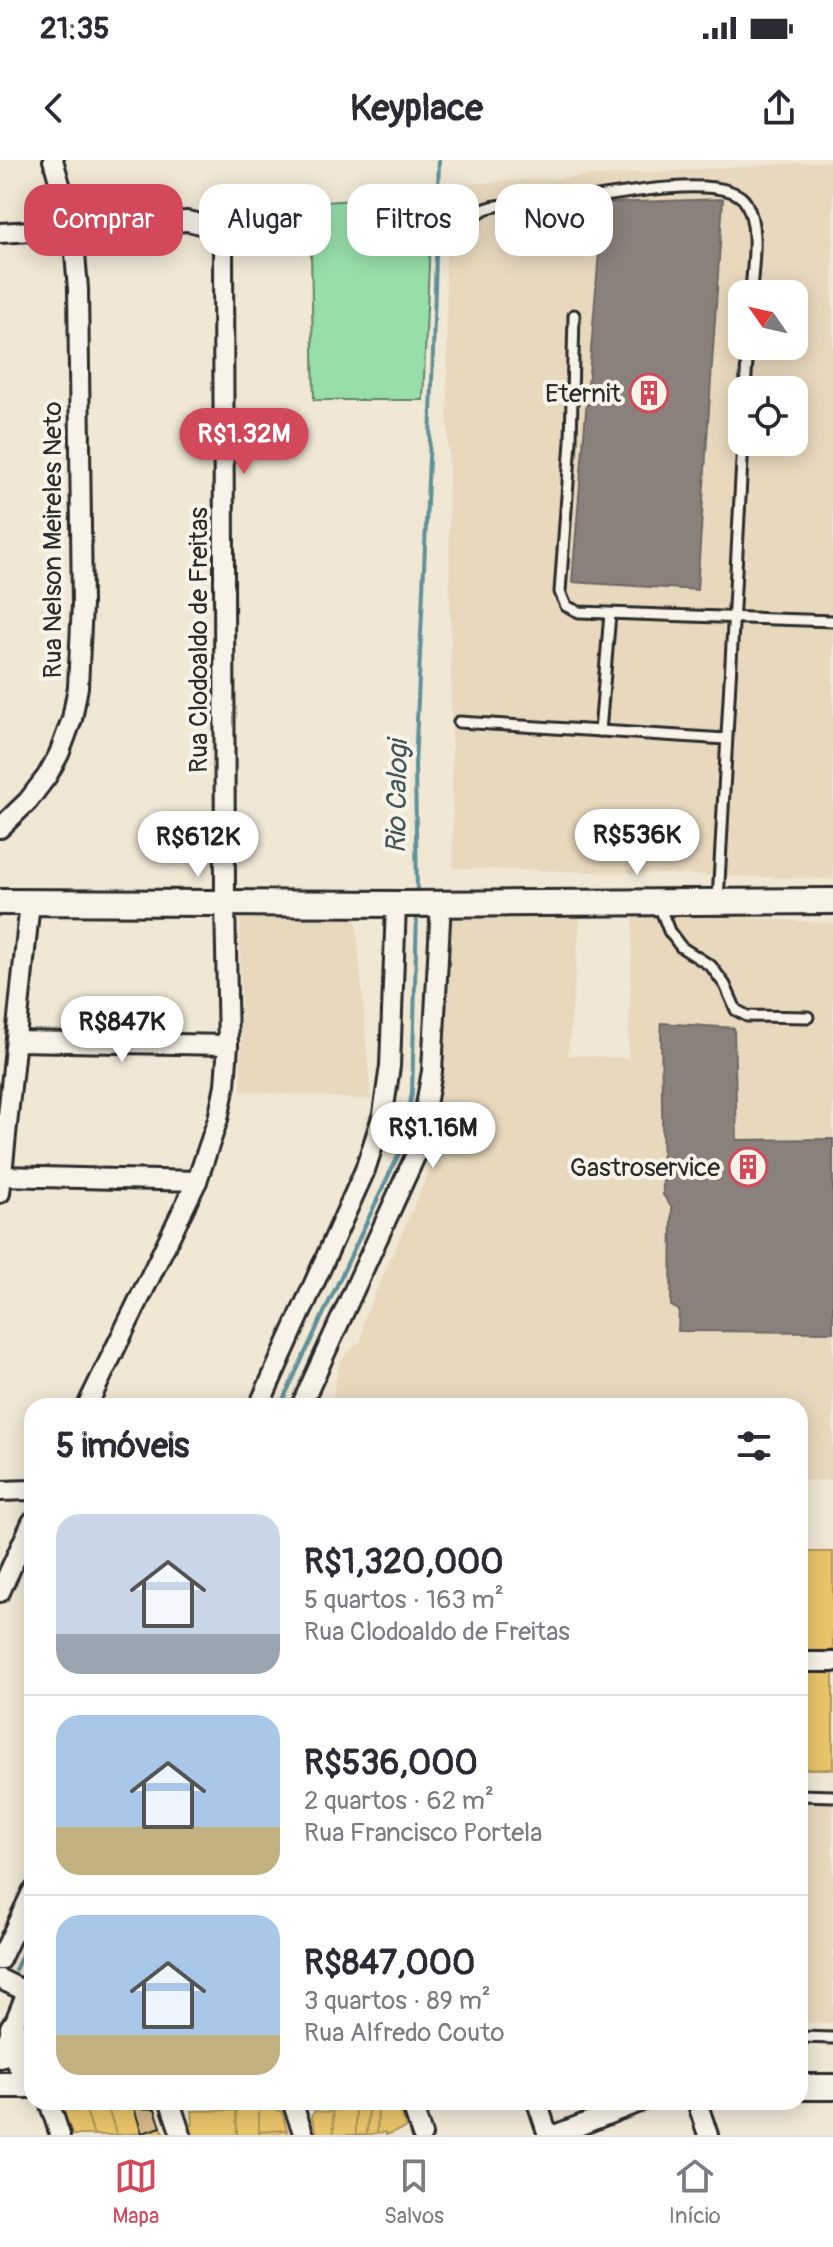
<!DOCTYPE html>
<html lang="pt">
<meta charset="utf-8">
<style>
:root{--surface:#fff;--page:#f2f2f3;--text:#2b2b33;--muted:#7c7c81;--line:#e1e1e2;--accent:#d1495b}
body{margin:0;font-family:Pangolin,sans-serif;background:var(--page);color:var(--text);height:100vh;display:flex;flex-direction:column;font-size:30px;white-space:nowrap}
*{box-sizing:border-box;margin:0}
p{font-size:26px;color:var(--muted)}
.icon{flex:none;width:44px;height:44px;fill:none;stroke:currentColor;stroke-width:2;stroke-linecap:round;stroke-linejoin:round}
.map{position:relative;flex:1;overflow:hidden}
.panel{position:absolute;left:24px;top:1238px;width:784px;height:712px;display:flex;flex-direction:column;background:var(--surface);border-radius:24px;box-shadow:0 4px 20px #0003}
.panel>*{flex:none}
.top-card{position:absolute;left:24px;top:24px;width:786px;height:72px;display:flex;gap:16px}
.needle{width:52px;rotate:304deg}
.tools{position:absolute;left:728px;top:120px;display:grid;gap:16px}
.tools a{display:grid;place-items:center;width:80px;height:80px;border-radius:16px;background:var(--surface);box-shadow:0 4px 20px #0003;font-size:40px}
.price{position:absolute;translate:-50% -68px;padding:0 18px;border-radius:28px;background:#fff;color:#222;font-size:26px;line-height:52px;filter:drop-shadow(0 2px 4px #0008)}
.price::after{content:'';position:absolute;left:50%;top:48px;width:24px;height:18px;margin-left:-12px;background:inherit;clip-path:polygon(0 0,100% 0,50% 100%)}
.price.current{background:var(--accent);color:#fff}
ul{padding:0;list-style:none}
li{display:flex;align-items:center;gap:24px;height:200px;padding:0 32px}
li+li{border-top:2px solid var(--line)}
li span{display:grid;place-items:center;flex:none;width:224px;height:160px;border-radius:24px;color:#555}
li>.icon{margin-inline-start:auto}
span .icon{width:96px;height:96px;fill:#fffc;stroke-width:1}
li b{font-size:34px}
h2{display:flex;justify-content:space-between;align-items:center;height:96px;padding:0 32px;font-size:34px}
.pill{padding:0 28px;border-radius:24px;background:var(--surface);box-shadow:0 4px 20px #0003;font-size:28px;line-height:72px}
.pill.current{background:var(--accent);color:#fff}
.status{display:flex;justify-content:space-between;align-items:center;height:56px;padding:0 40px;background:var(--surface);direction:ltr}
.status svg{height:22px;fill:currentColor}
header{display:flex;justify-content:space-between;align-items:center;height:104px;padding:0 32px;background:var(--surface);font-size:36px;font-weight:700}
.tabs{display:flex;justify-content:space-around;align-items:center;height:112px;border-top:2px solid var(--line);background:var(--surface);font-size:22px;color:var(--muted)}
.tabs a{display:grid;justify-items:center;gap:4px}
.tabs .current{color:var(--accent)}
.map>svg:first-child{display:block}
.built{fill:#e8d9be;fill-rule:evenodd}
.green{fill:#98deab;stroke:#62846b;stroke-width:2}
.homes{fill:#e9c46a;stroke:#b09657;stroke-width:2}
.industry{fill:#8a817c;stroke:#6e6764;stroke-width:2}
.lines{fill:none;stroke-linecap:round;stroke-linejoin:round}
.stream{stroke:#619099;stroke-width:4}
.building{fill:#d5b889;stroke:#2b2b2b;stroke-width:2}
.lane-casing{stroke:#2b2b2b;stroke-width:15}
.street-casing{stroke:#2b2b2b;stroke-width:24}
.secondary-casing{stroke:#2b2b2b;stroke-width:30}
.lane{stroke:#f7f3e8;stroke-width:9}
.street{stroke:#f7f3e8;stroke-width:18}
.secondary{stroke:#f7f3e8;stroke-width:24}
.labels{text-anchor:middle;stroke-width:8;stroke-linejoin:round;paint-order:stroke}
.poi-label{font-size:26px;fill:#2b2b2b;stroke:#f7f3e8;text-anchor:end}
.street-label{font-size:26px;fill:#2b2b2b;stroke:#f7f3e8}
.water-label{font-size:28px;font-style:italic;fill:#425559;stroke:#f7f3e8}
</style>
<div class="status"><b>21:35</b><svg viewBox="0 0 49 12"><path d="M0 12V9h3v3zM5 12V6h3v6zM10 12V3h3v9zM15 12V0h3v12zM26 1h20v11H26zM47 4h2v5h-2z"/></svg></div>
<header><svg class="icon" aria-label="back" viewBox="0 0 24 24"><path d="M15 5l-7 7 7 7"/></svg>Keyplace<svg class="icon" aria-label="share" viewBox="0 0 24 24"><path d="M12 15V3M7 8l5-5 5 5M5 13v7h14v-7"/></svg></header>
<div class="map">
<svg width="833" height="1975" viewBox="0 0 833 1975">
<rect width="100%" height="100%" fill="#f0e7d5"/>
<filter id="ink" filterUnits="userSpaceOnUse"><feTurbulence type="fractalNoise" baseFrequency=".0125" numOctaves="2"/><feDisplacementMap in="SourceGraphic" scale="16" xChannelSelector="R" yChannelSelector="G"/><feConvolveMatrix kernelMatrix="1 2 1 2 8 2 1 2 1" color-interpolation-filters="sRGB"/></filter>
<g filter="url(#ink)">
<g class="built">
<path d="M833,1v718l-380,-11 -8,-683zM742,134h52v52h-52zM742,230h52v52h-52z"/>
<polygon points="581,751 568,895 628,898 633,751 833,763 833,1320 800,1320 800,1246 331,1246 339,1202 362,1179 363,1161 435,998 453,752"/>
<polygon points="240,756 356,757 371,940 241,931"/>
<polygon points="800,1640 833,1641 833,1863 800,1862"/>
</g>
<polygon class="green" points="432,35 423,240 314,240 310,43"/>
<g class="homes">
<rect x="800" y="1392" width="33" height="102"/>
<rect x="800" y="1508" width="33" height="101"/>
<polygon points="67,1947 85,1947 94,1975 70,1975 62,1952"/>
<polygon points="85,1947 108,1948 117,1975 94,1975"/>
<polygon points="108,1948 134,1948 142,1973 117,1975"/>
<polygon points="236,1948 259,1948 259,1975 237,1975"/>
<polygon points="259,1948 275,1949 282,1952 287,1970 259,1972"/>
<polygon points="333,1948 356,1948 356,1975 334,1975"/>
<polygon points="356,1948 369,1949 367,1975 356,1975"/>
<polygon points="378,1948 399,1948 407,1967 386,1975 386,1972 377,1973"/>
<polygon points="378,1948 377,1973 367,1975 369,1949"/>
<polygon points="236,1950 237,1975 193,1975 190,1965 193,1964 192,1951"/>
<polygon points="314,1951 333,1952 334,1975 318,1975 312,1957"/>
<polygon points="161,1967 164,1975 135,1975 142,1973"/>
<polygon points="287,1970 288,1975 259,1975 259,1972"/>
</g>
<g class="industry">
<polygon points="723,39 697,430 572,422 603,43"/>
<polygon points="661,863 734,868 737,980 833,979 833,1172 678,1171 679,1150 671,1146 672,1048 663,1035"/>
</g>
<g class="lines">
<g class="stream">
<polyline points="417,736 415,605 431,255 439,0"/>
<polyline points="280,1246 403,985 412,933 417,753"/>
<polyline points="15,1810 32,1774"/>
</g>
</g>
<polygon class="building" points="134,1948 155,1949 161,1967 142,1973"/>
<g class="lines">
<defs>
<g id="lane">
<path d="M466,75c4,-9 8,-20 17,-25 16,-8 54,-6 73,-7 36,-3 171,-35 190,0 14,25 6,64 5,91"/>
<polyline points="574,155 571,281 560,432 566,446 579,452 833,461"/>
<polyline points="745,230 748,186"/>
<polyline points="459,562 726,579"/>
<polyline points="600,571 610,454"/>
<polyline points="718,741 743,282"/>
<polyline points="659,745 669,771 681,787 711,806 725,825 736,850 747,856 808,857"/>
<polyline points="800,1635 833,1636"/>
<polyline points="800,1877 833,1878"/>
</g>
<g id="street">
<path d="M0,73l187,-12c18,3 28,7 36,24l2,658 3,142 -3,40 -7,34 -21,62 -110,225"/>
<polyline points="0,668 28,641 47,616 59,594 72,559 78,527 82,444 78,129 73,70 53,0"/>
<polyline points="16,881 228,885"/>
<polyline points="2,1016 197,1021"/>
<polyline points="0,1033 30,742"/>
<polyline points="259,1246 365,1010 383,954 390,906 396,744"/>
<polyline points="301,1246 418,990 432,911 441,742"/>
<polyline points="0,1331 32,1330"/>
<polyline points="0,1432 32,1362"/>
<polyline points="800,1502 833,1502"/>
<polyline points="0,1800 32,1732"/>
<polyline points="0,1819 27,1832"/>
<polyline points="0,1898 32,1820"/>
<polyline points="49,1942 60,1975"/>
<polyline points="170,1942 181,1975"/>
<polyline points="292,1942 304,1975"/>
<polyline points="411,1942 422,1975"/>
<polyline points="537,1942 548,1975"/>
<polyline points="697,1942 708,1975"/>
<polyline points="555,1975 639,1942"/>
</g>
<g id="secondary">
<polyline points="0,742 402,744 833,741"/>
<polyline points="13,1868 16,1896 32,1924"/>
<polyline points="0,1925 32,1925"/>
<polyline points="800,1927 833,1927"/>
</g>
</defs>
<use href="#lane" class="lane-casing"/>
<use href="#street" class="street-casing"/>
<use href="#secondary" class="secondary-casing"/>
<use href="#lane" class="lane"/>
<use href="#street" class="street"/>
<use href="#secondary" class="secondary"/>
</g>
</g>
<defs>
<symbol id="building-ring" viewBox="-11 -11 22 22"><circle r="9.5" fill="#f7f3e8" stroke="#d1495b" stroke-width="1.5"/><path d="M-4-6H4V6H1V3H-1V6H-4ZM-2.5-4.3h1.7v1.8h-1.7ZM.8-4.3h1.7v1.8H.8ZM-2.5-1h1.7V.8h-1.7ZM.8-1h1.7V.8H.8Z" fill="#d1495b"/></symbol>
</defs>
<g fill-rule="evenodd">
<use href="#building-ring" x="627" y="211" width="44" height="44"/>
<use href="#building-ring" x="726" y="985" width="44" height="44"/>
</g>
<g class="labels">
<g class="poi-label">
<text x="621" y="242">Eternit</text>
<text x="720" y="1016">Gastroservice</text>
</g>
<g class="street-label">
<text transform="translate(52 380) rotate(-90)" y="9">Rua Nelson Meireles Neto</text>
<text transform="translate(198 480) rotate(-90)" y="9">Rua Clodoaldo de Freitas</text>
</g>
<g class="water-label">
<text transform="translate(396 637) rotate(-89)" y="10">Rio Calogi</text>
</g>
</g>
</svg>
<div class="tools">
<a><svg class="needle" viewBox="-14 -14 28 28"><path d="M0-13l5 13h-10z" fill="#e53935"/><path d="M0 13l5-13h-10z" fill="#7c7c81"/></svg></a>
<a><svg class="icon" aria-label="locate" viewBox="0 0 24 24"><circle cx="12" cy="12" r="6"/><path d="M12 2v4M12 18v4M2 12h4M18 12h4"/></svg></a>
</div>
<b class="price current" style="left:244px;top:316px">R$1.32M</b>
<b class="price" style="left:637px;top:717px">R$536K</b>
<b class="price" style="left:198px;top:719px">R$612K</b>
<b class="price" style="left:122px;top:904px">R$847K</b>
<b class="price" style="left:433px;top:1010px">R$1.16M</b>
<div class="top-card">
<a class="pill current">Comprar</a>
<a class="pill">Alugar</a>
<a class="pill">Filtros</a>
<a class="pill">Novo</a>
</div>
<section class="panel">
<h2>5 imóveis<svg class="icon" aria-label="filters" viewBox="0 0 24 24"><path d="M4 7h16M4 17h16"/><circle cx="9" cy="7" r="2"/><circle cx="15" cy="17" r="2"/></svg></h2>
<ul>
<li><span style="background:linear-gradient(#c9d6e8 75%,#9aa5b1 0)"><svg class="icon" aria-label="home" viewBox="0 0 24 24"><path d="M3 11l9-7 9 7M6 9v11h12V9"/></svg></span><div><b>R$1,320,000</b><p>5 quartos · 163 m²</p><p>Rua Clodoaldo de Freitas</p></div></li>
<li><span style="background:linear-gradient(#a9c7e8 70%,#c2b280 0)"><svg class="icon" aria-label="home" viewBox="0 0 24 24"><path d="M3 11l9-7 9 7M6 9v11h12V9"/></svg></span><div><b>R$536,000</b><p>2 quartos · 62 m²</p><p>Rua Francisco Portela</p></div></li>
<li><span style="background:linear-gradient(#a9c7e8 75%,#c2b280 0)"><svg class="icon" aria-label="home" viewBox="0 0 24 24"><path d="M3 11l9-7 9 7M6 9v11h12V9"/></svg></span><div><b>R$847,000</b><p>3 quartos · 89 m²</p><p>Rua Alfredo Couto</p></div></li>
</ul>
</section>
</div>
<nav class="tabs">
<a class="current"><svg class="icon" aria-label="map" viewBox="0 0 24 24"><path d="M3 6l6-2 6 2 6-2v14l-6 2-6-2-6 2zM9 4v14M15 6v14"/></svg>Mapa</a>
<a><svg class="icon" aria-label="saved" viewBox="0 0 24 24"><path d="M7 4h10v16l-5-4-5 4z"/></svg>Salvos</a>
<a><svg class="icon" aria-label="home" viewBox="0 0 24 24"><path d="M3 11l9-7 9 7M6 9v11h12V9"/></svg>Início</a>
</nav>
